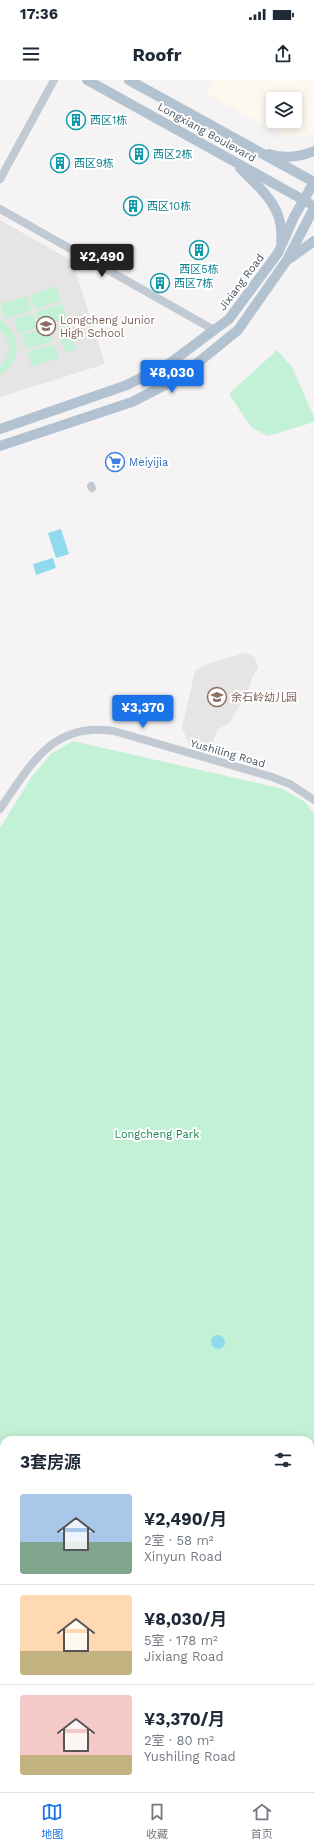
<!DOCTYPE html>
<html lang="zh">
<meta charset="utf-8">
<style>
:root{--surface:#fff;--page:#f2f2f3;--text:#1f2937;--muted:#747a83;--line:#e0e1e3;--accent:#1a73e8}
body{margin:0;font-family:"Work Sans","Noto Sans SC",sans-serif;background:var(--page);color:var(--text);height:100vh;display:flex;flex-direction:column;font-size:15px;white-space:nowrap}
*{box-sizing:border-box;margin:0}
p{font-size:13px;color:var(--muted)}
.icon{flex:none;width:22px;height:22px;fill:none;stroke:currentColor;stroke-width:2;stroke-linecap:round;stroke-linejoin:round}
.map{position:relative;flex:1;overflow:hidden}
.panel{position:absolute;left:0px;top:1356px;width:314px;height:356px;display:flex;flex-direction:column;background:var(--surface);border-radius:12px 12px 0 0;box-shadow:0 2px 10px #0003}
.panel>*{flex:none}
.buttons{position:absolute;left:266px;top:12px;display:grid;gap:8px}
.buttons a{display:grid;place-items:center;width:36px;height:36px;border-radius:4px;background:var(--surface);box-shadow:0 2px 10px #0003;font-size:20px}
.price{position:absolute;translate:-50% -34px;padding:0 9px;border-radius:4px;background:var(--accent);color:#fff;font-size:13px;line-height:26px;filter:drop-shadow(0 1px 2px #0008)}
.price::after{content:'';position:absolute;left:50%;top:24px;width:12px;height:9px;margin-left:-6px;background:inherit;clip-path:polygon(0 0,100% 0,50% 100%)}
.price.selected{background:#222;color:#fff}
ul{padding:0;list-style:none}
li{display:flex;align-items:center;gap:12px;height:100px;padding:0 20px}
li+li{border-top:1px solid var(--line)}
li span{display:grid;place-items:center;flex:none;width:112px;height:80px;border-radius:4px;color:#555}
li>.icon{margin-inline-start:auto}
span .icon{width:48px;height:48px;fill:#fffc;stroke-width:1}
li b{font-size:17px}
h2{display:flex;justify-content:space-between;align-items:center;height:48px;padding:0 20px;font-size:17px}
.status{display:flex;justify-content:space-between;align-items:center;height:28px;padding:0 20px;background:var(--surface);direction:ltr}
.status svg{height:11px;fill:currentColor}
header{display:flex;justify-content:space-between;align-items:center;height:52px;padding:0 20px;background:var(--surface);font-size:18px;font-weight:700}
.tab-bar{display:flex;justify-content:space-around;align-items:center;height:56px;border-top:1px solid var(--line);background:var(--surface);font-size:11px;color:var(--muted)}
.tab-bar a{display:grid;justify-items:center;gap:2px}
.tab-bar .selected{color:var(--accent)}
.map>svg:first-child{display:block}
.commercial{fill:#fdf9ef;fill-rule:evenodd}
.education{fill:#e6e4e5}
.green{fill:#c3f1d5;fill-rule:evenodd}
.water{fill:#90daee}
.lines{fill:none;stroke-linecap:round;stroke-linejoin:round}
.minor{stroke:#c1cad2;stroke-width:8}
.major{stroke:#b3c2d1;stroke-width:10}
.labels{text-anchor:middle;stroke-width:4;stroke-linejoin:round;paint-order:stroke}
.culture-label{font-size:11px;fill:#0d838f;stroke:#fff;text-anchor:start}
.street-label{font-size:11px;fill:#4a5661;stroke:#fff}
.education-label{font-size:11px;fill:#785e54;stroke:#fff;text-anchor:start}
.shop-label{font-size:11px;fill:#366cbe;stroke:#fff;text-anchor:start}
.park-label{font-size:11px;fill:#17864f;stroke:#fff}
</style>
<div class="status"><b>17:36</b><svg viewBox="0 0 49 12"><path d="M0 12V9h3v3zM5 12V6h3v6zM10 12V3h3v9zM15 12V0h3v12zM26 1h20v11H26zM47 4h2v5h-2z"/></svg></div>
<header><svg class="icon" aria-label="menu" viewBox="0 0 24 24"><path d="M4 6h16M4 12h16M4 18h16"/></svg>Roofr<svg class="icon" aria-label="share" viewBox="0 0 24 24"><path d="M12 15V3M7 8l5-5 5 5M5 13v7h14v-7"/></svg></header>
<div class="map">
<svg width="314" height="1712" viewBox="0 0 314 1712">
<rect width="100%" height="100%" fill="#f5f3f3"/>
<path class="commercial" d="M213,0h101v52l-26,7 -82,-46zM273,19h22v22h-22z"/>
<g class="education">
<polygon points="0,140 72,181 105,284 0,317"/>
<polygon points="245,573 255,577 258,588 252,597 249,608 240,625 229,643 217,650 210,671 190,665 182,648 195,591 207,584"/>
</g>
<g class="green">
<polygon points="57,206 61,221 35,229 30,215"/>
<polygon points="27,216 32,230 5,239 0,224"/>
<polygon points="62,224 67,238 40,247 36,232"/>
<polygon points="33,233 37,248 18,254 14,239"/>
<path d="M0,240c22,12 23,43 0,55v-9l7,-9 2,-9 -2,-9 -7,-9z"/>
<polygon points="68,245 76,269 65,272 57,248"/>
<polygon points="49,246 53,261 26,269 22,255"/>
<polygon points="54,264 59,278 32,287 27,272"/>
<polygon points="277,270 292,287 314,337 314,342 268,356 251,347 229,314"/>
<path d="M73,661l210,48 22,13 9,11v979h-314v-964l32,-52 20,-23zM4,1360h306v348h-306z"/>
</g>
<g class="water">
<polygon points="61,449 69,474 56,478 48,453"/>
<polygon points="53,478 56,488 36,495 33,484"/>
<circle cx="218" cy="1262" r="7"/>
</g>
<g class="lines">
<g class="minor">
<polyline points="0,99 54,0"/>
<polyline points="0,129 214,250"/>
<polyline points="91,406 92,408"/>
<path d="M0,729c30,-43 52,-88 114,-78l158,46 18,7 24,16"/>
</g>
<g class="major">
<polyline points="87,0 309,123"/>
<polyline points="129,0 314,102"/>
<path d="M269,74c14,5 31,3 45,-3"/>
<path d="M240,88c21,21 45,40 41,73"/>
<polyline points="289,179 314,161"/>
<polyline points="0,349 127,305 170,283 229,239 278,173 294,137 314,102"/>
<polyline points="0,366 132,322 179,298 238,250 287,180 314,128"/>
</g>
</g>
<defs>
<symbol id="building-ring" viewBox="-11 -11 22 22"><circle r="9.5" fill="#fff" stroke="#0f9aa8" stroke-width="1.5"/><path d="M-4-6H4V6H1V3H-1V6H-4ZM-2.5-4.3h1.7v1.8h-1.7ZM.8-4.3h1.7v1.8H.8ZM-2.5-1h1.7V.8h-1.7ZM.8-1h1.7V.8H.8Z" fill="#0f9aa8"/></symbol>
<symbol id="school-ring" viewBox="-11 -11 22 22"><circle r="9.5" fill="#fff" stroke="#8d6e63" stroke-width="1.5"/><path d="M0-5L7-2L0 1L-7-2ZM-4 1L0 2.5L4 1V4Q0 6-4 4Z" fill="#8d6e63"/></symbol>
<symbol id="supermarket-ring" viewBox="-11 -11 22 22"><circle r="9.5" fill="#fff" stroke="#3f7fe0" stroke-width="1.5"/><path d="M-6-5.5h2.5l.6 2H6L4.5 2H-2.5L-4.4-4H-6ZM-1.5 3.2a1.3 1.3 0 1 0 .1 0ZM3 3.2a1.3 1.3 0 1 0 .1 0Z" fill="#3f7fe0"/></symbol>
</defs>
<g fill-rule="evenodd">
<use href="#building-ring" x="65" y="29" width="22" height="22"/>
<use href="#building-ring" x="128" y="63" width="22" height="22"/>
<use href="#building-ring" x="49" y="72" width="22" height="22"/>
<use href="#building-ring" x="122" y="115" width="22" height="22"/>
<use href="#building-ring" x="188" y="159" width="22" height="22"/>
<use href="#building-ring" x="149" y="192" width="22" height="22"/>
<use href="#school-ring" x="35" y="235" width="22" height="22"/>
<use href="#supermarket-ring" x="104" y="371" width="22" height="22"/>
<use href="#school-ring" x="206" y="606" width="22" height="22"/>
</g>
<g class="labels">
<g class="culture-label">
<text x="90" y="44">西区1栋</text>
<text x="153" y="78">西区2栋</text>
<text x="74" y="87">西区9栋</text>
<text x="147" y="130">西区10栋</text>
<text x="199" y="193" text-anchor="middle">西区5栋</text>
<text x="174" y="207">西区7栋</text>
</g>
<g class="street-label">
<text transform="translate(207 52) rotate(29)" y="4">Longxiang Boulevard</text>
<text transform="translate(241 202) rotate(-53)" y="4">Jixiang Road</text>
<text transform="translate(228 673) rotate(16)" y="4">Yushiling Road</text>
</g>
<g class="education-label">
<text x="60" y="244">Longcheng Junior<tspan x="60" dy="13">High School</tspan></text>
<text x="231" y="621">余石岭幼儿园</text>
</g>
<g class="shop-label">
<text x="129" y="386">Meiyijia</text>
</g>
<g class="park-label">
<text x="157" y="1058">Longcheng Park</text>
</g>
</g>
</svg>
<div class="buttons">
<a><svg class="icon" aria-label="layers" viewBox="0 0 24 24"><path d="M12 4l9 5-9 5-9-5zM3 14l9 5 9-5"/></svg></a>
</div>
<b class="price selected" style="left:102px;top:198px">¥2,490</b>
<b class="price" style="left:172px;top:314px">¥8,030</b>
<b class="price" style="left:143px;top:649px">¥3,370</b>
<section class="panel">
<h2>3套房源<svg class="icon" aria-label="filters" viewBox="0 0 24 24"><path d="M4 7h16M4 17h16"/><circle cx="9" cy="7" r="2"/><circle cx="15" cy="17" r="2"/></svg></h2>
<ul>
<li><span style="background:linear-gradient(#a9c7e8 60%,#7fa58c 0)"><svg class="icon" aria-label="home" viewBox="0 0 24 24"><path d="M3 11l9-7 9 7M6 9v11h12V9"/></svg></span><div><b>¥2,490/月</b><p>2室 · 58 m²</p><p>Xinyun Road</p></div></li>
<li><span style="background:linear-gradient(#ffd9b3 70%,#c2b280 0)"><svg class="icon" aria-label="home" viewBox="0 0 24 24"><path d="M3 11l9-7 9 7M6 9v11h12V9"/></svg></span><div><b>¥8,030/月</b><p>5室 · 178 m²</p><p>Jixiang Road</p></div></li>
<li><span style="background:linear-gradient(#f6c9c9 75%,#c2b280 0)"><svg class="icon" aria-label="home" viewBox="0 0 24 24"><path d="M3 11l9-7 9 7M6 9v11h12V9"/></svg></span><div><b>¥3,370/月</b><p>2室 · 80 m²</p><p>Yushiling Road</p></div></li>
</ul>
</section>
</div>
<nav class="tab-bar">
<a class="selected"><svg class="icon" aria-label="map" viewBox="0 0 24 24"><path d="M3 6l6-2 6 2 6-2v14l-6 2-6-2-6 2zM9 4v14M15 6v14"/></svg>地图</a>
<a><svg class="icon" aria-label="saved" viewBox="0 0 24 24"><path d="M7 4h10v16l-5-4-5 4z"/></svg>收藏</a>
<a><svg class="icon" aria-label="home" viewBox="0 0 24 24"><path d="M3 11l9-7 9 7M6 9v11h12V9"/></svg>首页</a>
</nav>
